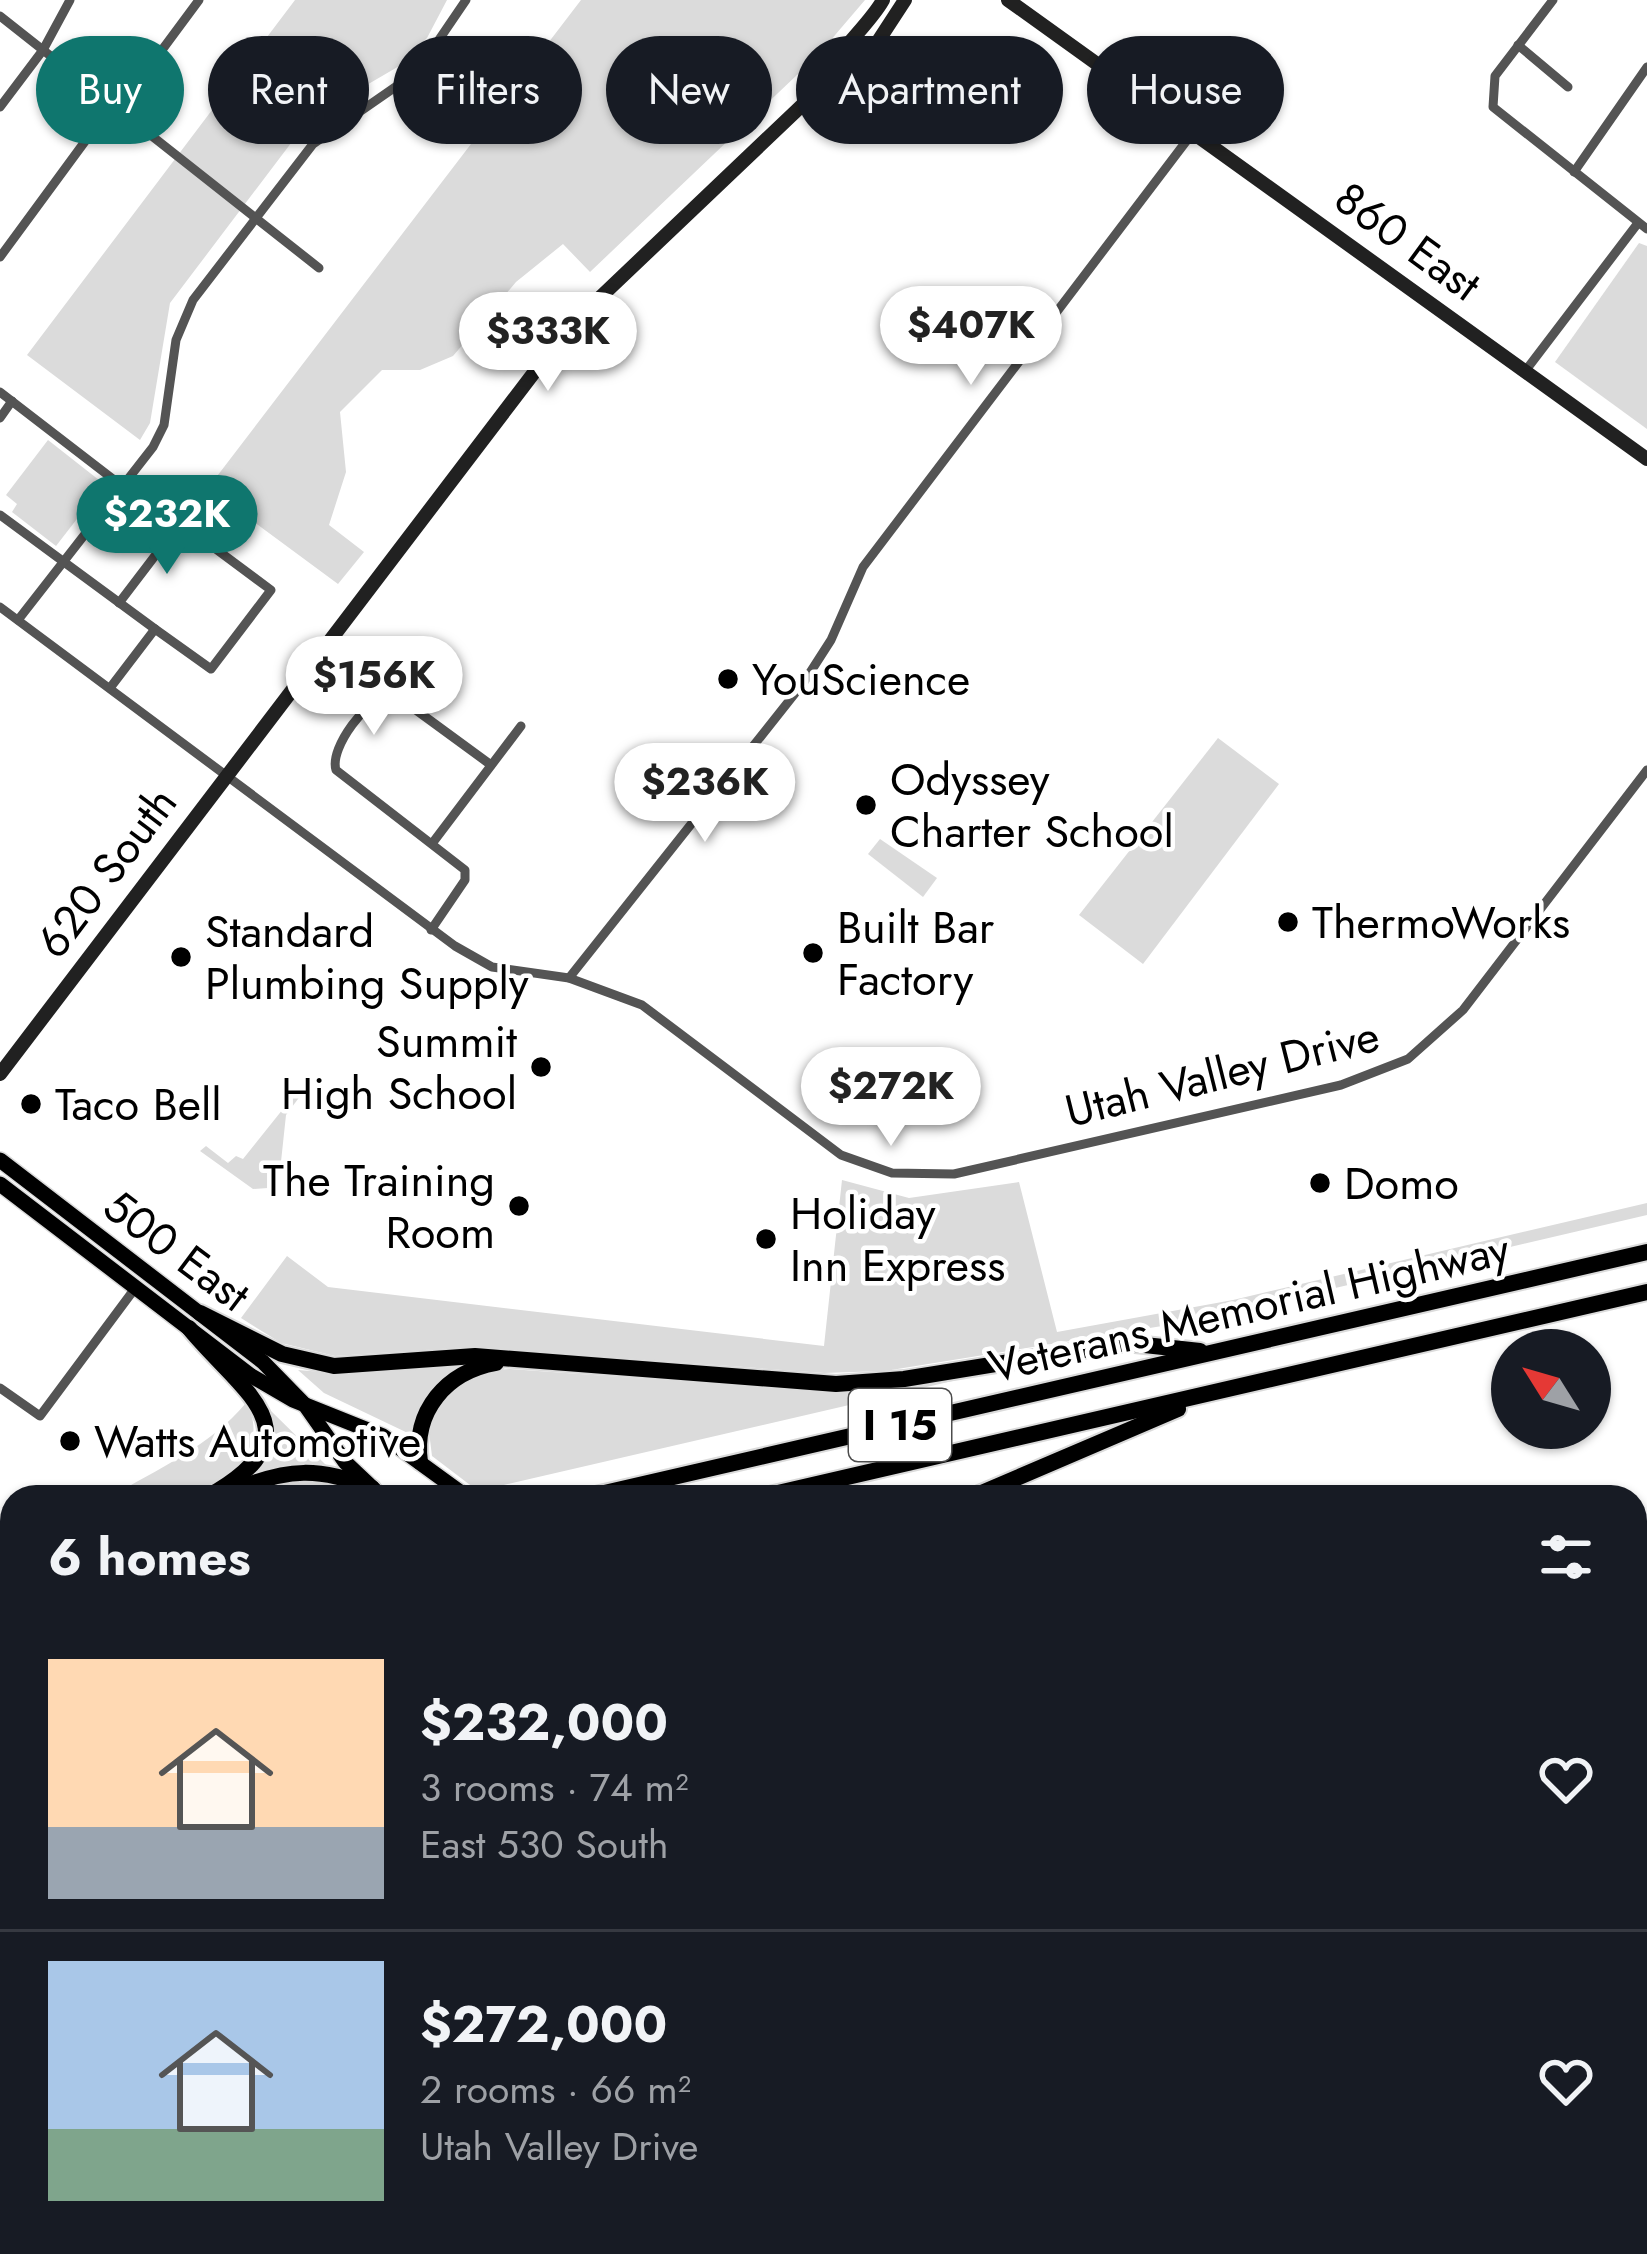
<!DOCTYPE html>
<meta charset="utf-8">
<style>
:root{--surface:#171b24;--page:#242831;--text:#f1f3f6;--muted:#9ea1a6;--line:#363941;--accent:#0f766e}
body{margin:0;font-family:Jost,sans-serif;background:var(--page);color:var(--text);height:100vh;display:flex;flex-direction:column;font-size:45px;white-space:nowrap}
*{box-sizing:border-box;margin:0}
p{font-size:39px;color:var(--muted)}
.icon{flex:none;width:66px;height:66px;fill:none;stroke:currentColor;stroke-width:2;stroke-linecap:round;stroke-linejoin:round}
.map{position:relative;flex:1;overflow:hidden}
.details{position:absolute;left:0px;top:1485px;width:1647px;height:771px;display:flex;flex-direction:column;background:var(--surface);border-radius:36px 36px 0 0;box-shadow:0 3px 9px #0004}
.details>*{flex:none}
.banner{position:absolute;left:36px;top:36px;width:1575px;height:108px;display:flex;gap:24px}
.needle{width:78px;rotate:307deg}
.controls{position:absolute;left:1491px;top:1329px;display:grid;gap:24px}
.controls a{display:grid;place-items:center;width:120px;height:120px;border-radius:50%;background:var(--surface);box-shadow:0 3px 9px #0004;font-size:60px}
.price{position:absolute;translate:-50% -102px;padding:0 27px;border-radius:42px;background:#fff;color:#222;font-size:39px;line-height:78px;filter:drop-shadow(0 3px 6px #0008)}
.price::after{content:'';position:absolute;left:50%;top:72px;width:36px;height:27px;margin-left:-18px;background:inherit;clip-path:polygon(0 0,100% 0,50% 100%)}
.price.current{background:var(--accent);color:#fff}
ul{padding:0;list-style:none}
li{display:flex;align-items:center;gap:36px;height:300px;padding:0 48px}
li+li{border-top:3px solid var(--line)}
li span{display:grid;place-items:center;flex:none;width:336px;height:240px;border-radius:0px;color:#555}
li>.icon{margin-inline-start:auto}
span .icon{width:144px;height:144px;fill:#fffc;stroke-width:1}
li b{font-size:51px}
h2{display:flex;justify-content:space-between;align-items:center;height:144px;padding:0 48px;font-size:51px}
.pill{padding:0 42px;border-radius:54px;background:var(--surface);box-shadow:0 3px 9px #0004;font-size:42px;line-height:108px}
.pill.current{background:var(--accent);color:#fff}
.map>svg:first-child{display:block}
.green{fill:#dbdbdb}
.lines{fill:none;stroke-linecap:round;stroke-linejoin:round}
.primary-casing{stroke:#dbdbdb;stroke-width:18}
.highway-casing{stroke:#dbdbdb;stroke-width:20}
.street{stroke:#545454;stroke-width:9}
.secondary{stroke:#212121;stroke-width:14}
.primary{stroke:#000;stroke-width:15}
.highway{stroke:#000;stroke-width:16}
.poi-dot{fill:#000;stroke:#fff;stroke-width:4.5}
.labels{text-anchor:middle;stroke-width:9;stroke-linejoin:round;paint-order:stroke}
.shield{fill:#fff;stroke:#4c4c4c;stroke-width:3}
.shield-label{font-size:42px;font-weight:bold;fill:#000}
.street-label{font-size:45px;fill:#000;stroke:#fff}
.poi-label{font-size:45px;fill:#000;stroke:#fff;text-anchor:start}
</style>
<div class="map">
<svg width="1647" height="2254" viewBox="0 0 1647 2254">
<rect width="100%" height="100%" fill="#fff"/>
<g class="green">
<polygon points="295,0 447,0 427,38 401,65 310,118 170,303 150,423 140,440 27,355"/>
<polygon points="581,0 865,0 818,55 590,272 563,244 516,282 453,356 420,370 382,370 340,412 346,472 329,525 364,552 338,584 208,488"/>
<polygon points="1639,243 1647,246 1647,429 1555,362"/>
<polygon points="48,440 104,484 56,546 12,512 17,504 6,495"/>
<polygon points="1218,738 1279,784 1143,964 1079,915"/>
<polygon points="880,839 937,878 923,897 868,854"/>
<polygon points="307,1079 307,1087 286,1115 280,1171 268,1188 253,1189 200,1151 206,1146 228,1163 236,1156 243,1159"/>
<polygon points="842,1180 909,1198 1019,1182 1057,1332 1233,1300 1647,1203 1647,1215 1199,1320 885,1371 824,1373 469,1347 335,1356 281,1343 241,1318 287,1256 328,1287 824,1346"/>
<polygon points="467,1363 416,1420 412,1435 324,1393 298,1370 347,1374"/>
<path d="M510,1369l334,24 130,-17 -496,115 -46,-35 -4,-32c21,-33 41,-53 82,-55z"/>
<path d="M246,1403c27,46 -24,88 -68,94 -22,3 -46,0 -68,0 48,-28 100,-51 136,-94z"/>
<polygon points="270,1410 327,1466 297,1464 258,1473"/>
<polygon points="291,1477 324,1482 360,1497 239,1497"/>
</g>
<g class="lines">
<defs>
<g id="primary">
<polyline points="0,1160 263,1362 305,1405 345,1462 382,1497"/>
<polyline points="0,1184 250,1375 293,1400 383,1436 467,1497"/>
</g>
<g id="highway">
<polyline points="200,1313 282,1354 334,1366 475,1356 836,1384 904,1379 1126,1343 1200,1351"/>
<path d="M189,1328c52,64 134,105 18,169"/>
<path d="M420,1462c-7,-51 26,-90 76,-99"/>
<path d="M236,1490c51,-22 84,-23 136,-2"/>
<polyline points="587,1497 1647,1252"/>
<polyline points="761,1497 1647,1292"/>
<polyline points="972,1497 1178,1409"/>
<polyline points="0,1583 12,1579"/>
<polyline points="0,1630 12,1627"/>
<polyline points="0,1674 12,1671"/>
<polyline points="0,1717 12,1715"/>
</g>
</defs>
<use href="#primary" class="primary-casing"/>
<use href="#highway" class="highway-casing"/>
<g class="street">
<polyline points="1553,0 1495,76 1493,107 1647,229"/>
<polyline points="0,16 319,268"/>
<polyline points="1518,45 1568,87"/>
<polyline points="0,107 43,50 70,0"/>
<polyline points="1574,172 1647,67"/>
<polyline points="0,257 111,106 139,81 199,0"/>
<polyline points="1526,370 1638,223"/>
<polyline points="0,392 122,486"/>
<polyline points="0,418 12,401"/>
<polyline points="0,515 155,629"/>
<polyline points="119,603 180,523"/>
<polyline points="0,607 455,946 492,967 569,978 642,1005 841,1155 892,1173 954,1174 1341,1085 1408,1059 1463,1010 1647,770"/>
<polyline points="18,620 153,447 164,425 176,340 193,300 313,144 417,72 466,0"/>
<polyline points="110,688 155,629 211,669 271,590 150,500"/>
<polyline points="434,841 521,726"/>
<path d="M431,930l34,-50v-10l-129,-100c-7,-23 32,-71 54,-79l101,74"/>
<polyline points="569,978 804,682 831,640 863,567 1194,131"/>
<polyline points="0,1388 40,1416 136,1287"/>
<polyline points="0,2055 12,2055"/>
</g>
<g class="secondary">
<polyline points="1008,0 1647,459"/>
<polyline points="815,93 828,93 873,49 905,0"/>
<path d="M0,1074l536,-704 53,-62 226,-215c4,-25 53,-65 68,-93"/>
<polyline points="1635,1659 1647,1642"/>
<polyline points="1635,1688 1647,1697"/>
<polyline points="1177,2254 1185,2244"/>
<polyline points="1193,2254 1200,2244"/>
</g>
<use href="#primary" class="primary"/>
<use href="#highway" class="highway"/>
</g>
<g class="poi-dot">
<circle cx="728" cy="679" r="12"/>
<circle cx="866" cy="805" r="12"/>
<circle cx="1288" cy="922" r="12"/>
<circle cx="813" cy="953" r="12"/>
<circle cx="181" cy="957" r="12"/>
<circle cx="541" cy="1067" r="12"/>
<circle cx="31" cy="1104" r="12"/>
<circle cx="1320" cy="1183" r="12"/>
<circle cx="519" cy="1206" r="12"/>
<circle cx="766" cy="1239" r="12"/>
<circle cx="70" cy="1441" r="12"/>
</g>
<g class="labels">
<rect class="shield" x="849" y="1389" width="102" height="72" rx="9"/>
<g class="shield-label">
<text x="900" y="1440">I 15</text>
</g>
<g class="street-label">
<text transform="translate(1408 241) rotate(36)" y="16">860 East</text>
<text transform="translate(106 872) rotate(-53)" y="16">620 South</text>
<text transform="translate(1222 1073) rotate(-14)" y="16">Utah Valley Drive</text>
<text transform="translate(177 1250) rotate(37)" y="16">500 East</text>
<text transform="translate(1249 1307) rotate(-13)" y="16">Veterans Memorial Highway</text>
</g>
<g class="poi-label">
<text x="752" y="695">YouScience</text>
<text x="890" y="795">Odyssey<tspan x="890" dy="52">Charter School</tspan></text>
<text x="1312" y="938">ThermoWorks</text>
<text x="837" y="943">Built Bar<tspan x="837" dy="52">Factory</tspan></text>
<text x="205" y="947">Standard<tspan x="205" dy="52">Plumbing Supply</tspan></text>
<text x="517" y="1057" text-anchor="end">Summit<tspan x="517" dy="52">High School</tspan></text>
<text x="55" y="1120">Taco Bell</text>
<text x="495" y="1196" text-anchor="end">The Training<tspan x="495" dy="52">Room</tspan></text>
<text x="1344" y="1199">Domo</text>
<text x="790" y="1229">Holiday<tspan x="790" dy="52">Inn Express</tspan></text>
<text x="94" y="1457">Watts Automotive</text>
</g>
</g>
</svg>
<div class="controls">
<a><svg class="needle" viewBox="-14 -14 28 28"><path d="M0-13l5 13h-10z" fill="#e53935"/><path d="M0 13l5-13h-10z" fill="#9ea1a6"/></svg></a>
</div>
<b class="price" style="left:971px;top:388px">$407K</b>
<b class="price" style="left:548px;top:394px">$333K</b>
<b class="price current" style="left:167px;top:577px">$232K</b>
<b class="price" style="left:374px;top:738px">$156K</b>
<b class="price" style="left:705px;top:845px">$236K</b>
<b class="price" style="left:891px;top:1149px">$272K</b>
<div class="banner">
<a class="pill current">Buy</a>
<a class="pill">Rent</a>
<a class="pill">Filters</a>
<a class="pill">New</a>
<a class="pill">Apartment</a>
<a class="pill">House</a>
</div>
<section class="details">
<h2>6 homes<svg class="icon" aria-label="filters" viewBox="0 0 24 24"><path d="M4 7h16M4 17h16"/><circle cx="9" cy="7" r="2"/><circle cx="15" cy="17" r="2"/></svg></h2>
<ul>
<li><span style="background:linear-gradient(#ffd9b3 70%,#9aa5b1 0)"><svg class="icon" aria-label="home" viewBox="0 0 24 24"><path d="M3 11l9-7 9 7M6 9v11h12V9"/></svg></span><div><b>$232,000</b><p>3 rooms · 74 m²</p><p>East 530 South</p></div><svg class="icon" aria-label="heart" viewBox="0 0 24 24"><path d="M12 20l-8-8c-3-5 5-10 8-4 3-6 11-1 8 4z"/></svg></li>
<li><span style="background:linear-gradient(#a9c7e8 70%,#7fa58c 0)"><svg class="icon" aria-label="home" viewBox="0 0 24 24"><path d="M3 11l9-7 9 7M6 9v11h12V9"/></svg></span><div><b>$272,000</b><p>2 rooms · 66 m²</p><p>Utah Valley Drive</p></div><svg class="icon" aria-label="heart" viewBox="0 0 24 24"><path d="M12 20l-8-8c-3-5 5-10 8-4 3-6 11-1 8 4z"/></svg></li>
</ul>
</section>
</div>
